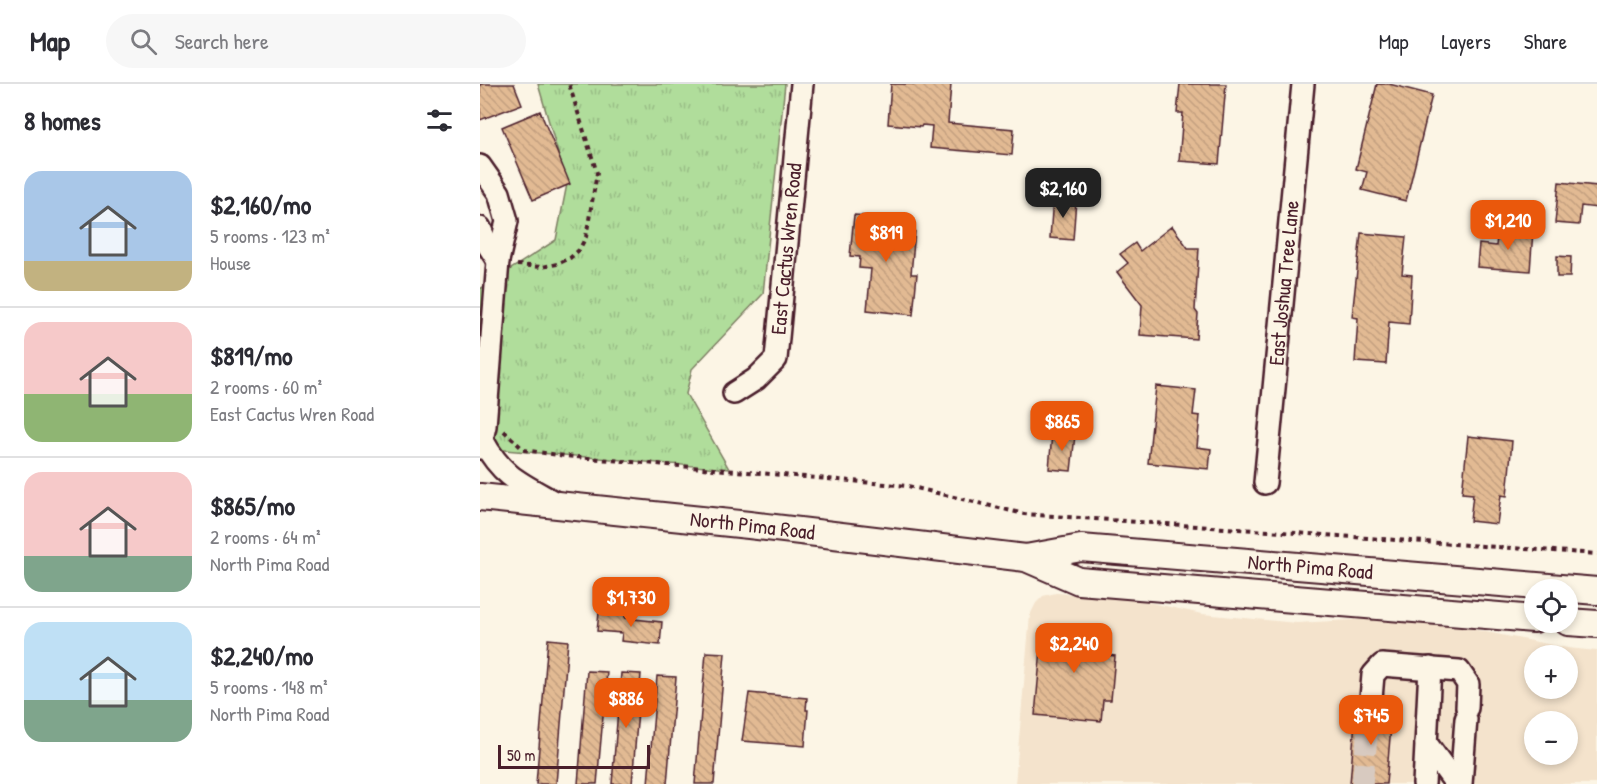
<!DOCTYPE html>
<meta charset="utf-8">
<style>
:root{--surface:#fff;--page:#f7f7f7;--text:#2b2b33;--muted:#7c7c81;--line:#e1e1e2;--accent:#ea580c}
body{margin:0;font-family:"Patrick Hand",sans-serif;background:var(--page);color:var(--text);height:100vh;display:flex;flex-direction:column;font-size:22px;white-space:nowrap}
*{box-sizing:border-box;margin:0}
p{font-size:20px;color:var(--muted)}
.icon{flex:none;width:33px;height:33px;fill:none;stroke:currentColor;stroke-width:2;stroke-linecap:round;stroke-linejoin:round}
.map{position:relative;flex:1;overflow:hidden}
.sheet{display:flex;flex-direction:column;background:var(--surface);width:480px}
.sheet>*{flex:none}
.fabs{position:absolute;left:1044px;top:495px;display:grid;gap:12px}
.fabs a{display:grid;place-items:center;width:54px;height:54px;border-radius:50%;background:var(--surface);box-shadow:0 3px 9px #0003;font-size:30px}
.scale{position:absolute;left:18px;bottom:15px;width:152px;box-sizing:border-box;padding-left:6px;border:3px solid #4a1f2b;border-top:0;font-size:16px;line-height:21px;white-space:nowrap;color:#4a1f2b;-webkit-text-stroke:4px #fcf5e5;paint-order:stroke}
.price{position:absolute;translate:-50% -51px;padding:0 14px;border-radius:12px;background:var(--accent);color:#fff;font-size:20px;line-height:39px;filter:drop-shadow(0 2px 3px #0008)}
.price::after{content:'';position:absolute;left:50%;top:36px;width:18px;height:14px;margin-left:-9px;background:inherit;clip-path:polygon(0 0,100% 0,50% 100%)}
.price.on{background:#222;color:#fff}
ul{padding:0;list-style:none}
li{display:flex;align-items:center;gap:18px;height:150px;padding:0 24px}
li+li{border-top:2px solid var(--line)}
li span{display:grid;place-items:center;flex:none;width:168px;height:120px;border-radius:18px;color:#555}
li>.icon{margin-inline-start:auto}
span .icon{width:72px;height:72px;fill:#fffc;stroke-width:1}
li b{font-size:26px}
h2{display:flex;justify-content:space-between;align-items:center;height:72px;padding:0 24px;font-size:26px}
header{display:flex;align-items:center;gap:36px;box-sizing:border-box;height:84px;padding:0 30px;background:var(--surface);border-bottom:2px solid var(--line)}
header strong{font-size:28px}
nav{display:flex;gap:33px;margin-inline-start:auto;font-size:21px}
.search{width:420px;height:54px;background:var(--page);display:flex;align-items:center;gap:15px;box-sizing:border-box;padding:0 21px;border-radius:33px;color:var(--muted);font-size:22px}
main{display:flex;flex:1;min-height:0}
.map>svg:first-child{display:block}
.built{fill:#f4e3cc;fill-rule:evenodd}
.grass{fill:url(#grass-tufts);stroke:#7d7e63;stroke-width:1.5}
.building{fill:url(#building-back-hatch);stroke:#4a1f2b;stroke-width:1.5}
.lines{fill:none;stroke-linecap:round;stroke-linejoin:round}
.minor-tunnel{stroke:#d8cac0;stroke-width:21;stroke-dasharray:21 10;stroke-linecap:butt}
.minor-casing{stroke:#4a1f2b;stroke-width:26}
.major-casing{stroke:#4a1f2b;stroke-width:30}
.path{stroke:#4a1f2b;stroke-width:4;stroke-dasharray:4.5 4.5;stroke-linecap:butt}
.minor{stroke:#fcf5e5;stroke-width:21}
.major{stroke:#fcf5e5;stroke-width:26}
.labels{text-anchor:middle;stroke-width:6;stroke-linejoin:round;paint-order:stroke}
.street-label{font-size:21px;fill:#4a1f2b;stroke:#fcf5e5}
</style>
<header>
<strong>Map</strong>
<div class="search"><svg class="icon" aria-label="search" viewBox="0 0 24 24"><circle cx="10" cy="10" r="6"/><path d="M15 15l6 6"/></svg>Search here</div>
<nav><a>Map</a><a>Layers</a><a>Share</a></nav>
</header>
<main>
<section class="sheet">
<h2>8 homes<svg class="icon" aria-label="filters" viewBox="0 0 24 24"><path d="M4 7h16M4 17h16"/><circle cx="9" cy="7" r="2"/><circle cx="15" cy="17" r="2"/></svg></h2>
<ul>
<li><span style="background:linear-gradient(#a9c7e8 75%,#c2b280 0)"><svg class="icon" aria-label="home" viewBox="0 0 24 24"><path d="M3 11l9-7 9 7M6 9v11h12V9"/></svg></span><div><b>$2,160/mo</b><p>5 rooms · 123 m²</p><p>House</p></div></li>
<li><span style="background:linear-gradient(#f6c9c9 60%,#8fb573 0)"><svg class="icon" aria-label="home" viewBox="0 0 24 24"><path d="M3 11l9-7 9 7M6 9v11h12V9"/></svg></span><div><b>$819/mo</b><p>2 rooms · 60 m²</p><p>East Cactus Wren Road</p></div></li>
<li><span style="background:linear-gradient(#f6c9c9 70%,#7fa58c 0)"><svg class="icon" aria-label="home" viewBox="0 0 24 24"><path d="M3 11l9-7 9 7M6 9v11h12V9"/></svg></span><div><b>$865/mo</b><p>2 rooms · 64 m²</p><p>North Pima Road</p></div></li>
<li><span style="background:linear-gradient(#bfe0f5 65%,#7fa58c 0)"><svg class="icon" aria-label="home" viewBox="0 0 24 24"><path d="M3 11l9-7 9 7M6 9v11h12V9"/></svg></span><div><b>$2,240/mo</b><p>5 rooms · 148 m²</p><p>North Pima Road</p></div></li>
</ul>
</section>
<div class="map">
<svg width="1117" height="700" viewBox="0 0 1117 700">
<defs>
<pattern id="grass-tufts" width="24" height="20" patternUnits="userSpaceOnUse" patternTransform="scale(1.5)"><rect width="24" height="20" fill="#b0dd9b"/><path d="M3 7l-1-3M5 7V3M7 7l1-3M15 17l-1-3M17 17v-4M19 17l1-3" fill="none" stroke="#99bd86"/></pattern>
<pattern id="building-back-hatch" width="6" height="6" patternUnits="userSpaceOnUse" patternTransform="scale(1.5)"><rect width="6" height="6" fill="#e2ba93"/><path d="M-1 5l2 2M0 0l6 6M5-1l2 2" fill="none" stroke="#c39f7f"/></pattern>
</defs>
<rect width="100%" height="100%" fill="#fcf5e5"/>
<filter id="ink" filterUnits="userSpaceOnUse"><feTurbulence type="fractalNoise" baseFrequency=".0167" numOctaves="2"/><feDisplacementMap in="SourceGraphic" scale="12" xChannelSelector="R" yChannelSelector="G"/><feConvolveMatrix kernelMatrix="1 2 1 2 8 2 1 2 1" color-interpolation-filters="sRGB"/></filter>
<g filter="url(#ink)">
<path class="built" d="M576,509l77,6 69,15 95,9 73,-4 91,8 107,21 29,3v133h-582l15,-169 6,-12 7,-7zM1054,572h34v32h-34zM1054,638h34v32h-34z"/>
<polygon class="grass" points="58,0 305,0 283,210 212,285 206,310 249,385 0,364 0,205 76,156 87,100"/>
<g class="building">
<polygon points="0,0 34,0 42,20 0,36"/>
<polygon points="411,0 471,0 468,39 534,45 532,71 450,64 452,42 442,41 441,43 408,40"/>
<polygon points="700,0 746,0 739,80 699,77 703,29 697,29"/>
<polygon points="897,0 909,0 952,11 926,117 882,106 887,88 876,85"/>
<polygon points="60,27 90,100 53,116 22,43"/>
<polygon points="1079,98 1117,102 1117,124 1101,122 1099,141 1075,139"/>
<polygon points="573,114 596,116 593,156 570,154"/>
<polygon points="374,131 413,134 412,145 435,147 431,190 437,190 433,231 387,226 391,185 379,184 380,173 370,172"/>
<polygon points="692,142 708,164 719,164 715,226 718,230 716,255 660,251 662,221 637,188 648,179 640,170 655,159 660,167"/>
<polygon points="1018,144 1053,147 1050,187 997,183 999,160 1016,162"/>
<polygon points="881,149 926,153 922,190 932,191 929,240 909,238 906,280 875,278 878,234 872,233"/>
<polygon points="1077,172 1091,173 1090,193 1077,193"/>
<polygon points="676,302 716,306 713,331 720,332 717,363 731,365 729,385 668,379"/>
<polygon points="572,349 595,351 591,387 569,385"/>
<polygon points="988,352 1032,357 1027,412 1021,411 1017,440 990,437 993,410 982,409"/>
<polygon points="132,524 146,526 145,534 182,538 180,561 141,557 142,549 117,547 119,529 132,530"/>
<polygon points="563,543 629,549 627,571 635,572 631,616 623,616 621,637 555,631"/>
<polygon points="68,555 88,557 76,700 56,700"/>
<polygon points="226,568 245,569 234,700 215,700"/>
<polygon points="107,587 127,588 117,700 98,700"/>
<polygon points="141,589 161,590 152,700 132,700"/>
<polygon points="177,592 196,593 187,700 168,700"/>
<polygon points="269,609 327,614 326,626 328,626 325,662 262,657"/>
<polygon points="876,624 915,628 914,640 911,642 906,700 870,700"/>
</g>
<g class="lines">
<polyline class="minor-tunnel" points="882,700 890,626"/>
<defs>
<g id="minor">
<polyline points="0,82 19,109 27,137 18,177 5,342 0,364"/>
<polyline points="0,144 6,158 18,177"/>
<path id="s1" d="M254,309l22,-14 20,-20 26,-275"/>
<path d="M3,357c19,36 39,43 73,62"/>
<path id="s2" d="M785,399l38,-399"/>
<polyline points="890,626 893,591 902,581 979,587 988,600 987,624"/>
<polyline points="946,659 976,700"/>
<polyline points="944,700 950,584"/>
<polyline points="981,700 986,635"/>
</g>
<g id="major">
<path id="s3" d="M0,413l269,28 277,33 53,23 455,38"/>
<path id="s4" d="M546,474l55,-10 516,43"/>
<polyline points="1088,538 1117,540"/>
</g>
</defs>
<use href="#minor" class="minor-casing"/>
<use href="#major" class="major-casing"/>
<g class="path">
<polyline points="37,181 62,183 77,180 90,174 99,166 106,153 117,89 89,0"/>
<polyline points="24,347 44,366 85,372 428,402 544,430 1117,470"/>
</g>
<use href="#minor" class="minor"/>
<use href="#major" class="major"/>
</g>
</g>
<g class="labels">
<g class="street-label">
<text dy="7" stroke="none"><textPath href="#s1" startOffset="165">East Cactus Wren Road</textPath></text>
<text dy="7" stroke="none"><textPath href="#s2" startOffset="201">East Joshua Tree Lane</textPath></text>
<text dy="7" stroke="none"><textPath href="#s3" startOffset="274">North Pima Road</textPath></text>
<text dy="7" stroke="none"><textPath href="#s4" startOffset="286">North Pima Road</textPath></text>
</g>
</g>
</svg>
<div class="fabs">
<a><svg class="icon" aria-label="locate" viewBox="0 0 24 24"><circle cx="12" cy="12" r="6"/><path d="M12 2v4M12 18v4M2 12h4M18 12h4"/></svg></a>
<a>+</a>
<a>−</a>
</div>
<div class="scale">50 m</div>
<b class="price on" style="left:583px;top:135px">$2,160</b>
<b class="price" style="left:1028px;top:167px">$1,210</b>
<b class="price" style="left:406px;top:179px">$819</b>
<b class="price" style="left:582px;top:368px">$865</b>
<b class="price" style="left:151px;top:544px">$1,730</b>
<b class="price" style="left:594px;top:590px">$2,240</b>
<b class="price" style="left:146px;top:645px">$886</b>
<b class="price" style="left:891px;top:662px">$745</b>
</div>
</main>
